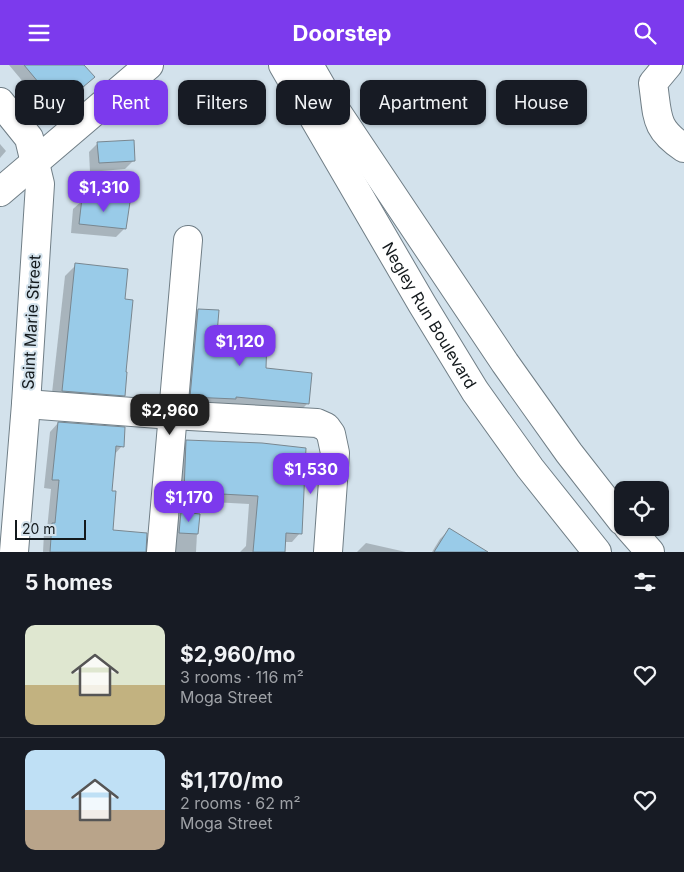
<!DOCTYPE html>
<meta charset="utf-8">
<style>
:root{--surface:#171b24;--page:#242831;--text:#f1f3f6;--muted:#9ea1a6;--line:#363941;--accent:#7c3aed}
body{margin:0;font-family:Inter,sans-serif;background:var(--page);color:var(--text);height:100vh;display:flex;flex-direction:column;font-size:19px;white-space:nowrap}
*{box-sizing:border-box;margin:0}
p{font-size:16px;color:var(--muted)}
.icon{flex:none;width:28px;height:28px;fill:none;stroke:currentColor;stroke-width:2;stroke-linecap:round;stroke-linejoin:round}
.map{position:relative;height:487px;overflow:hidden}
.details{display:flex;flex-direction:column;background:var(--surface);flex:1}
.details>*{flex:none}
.banner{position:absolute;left:15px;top:15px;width:655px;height:45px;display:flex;gap:10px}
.controls{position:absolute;left:614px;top:416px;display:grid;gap:10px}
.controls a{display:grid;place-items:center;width:55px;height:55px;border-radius:10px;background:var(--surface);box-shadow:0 1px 4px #0004;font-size:25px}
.scale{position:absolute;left:15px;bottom:12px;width:71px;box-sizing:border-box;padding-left:5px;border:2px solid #13191c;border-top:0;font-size:14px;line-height:18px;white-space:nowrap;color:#13191c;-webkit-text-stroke:4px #d3e2ec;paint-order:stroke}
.price{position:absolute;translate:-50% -42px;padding:0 11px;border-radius:10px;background:var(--accent);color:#fff;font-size:16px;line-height:32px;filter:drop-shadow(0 1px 2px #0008)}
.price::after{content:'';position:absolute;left:50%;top:30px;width:15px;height:11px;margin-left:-8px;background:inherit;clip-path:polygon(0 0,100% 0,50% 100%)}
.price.selected{background:#222;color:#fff}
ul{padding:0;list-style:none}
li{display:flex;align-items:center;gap:15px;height:125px;padding:0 25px}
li+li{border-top:1px solid var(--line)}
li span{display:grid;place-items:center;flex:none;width:140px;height:100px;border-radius:10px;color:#555}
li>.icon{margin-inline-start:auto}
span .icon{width:60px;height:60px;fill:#fffc;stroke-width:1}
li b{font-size:21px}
h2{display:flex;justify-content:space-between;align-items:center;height:60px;padding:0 25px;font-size:21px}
.tag{padding:0 18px;border-radius:10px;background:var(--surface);box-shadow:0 1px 4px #0004;font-size:18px;line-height:45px}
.tag.selected{background:var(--accent);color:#fff}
header{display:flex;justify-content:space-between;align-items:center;height:65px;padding:0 25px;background:var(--accent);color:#fff;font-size:22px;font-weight:700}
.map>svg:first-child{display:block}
.shadow{fill:#0003}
.building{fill:#99cbe8;stroke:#798790}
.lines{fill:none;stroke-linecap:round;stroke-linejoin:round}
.minor-casing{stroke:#707e86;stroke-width:30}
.major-casing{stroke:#707e86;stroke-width:30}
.minor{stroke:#fff;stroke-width:28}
.major{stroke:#fff;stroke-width:28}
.labels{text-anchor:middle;stroke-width:4;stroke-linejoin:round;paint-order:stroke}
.street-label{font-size:16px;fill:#13191c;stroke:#d3e2ec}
</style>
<header><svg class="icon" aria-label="menu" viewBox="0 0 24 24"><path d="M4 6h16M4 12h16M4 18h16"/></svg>Doorstep<svg class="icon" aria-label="search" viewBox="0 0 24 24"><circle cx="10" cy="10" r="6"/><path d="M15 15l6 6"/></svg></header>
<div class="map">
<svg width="684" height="487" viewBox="0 0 684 487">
<rect width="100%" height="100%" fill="#d3e2ec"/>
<g class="shadow">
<polygon points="9,0 85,0 84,1 85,21 50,49"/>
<polygon points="98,78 134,95 125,104 90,107 89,87"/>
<polygon points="0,79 6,86 0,93"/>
<polygon points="83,135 125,163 116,172 71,168 73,144"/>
<polygon points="76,200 123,235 124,330 112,341 51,337 65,211"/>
<polygon points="198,245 216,270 264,304 307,339 298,348 182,340 189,254"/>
<polygon points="58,358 122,381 114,390 111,427 111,466 144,487 43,487 44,468 47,465 51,424 44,423 50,367"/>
<polygon points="187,376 262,380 300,468 292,477 284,477 283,487 240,487 246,481 249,439 175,435 178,385"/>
<polygon points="181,448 198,450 196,487 170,487 173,457"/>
<polygon points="449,465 483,487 432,487 440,474"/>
<polygon points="366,478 406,487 357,487"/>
</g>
<g class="building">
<polygon points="24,0 84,0 95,12 59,42"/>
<polygon points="134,75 135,96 99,98 97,77"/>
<polygon points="82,133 130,137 126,164 79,159"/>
<polygon points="75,198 128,204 125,234 133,235 126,307 127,307 125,331 62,326"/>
<polygon points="198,244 219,245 217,269 267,272 266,303 312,308 309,339 236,332 236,334 190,332"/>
<polygon points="58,357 125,362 124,382 116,381 112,426 116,426 113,465 147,468 146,487 50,487 52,458 55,458 59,415 52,415"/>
<polygon points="186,375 262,378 306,383 302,469 286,468 285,487 253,487 258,431 184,427"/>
<polygon points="181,447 200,449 198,469 179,468"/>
<polygon points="449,463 488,487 434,487"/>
</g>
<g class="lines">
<defs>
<g id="minor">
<path d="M668,0l-15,18c5,34 1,45 31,65"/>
<polyline points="0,37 29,73 40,119 26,339 14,487"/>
<polyline points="0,127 149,0"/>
<polyline points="26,339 172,350 317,358 326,362 331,369 335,388 328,487"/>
<polyline points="161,487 188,175"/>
</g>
<g id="major">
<path id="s1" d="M283,0l139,239 53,87 55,77 67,84"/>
<polyline points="309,0 329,35 505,298 569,388 622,456"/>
<polyline points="628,462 650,487"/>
</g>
</defs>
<use href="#minor" class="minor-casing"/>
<use href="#major" class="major-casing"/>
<use href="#minor" class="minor"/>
<use href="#major" class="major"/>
</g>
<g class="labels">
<g class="street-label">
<text dy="6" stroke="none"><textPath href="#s1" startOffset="290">Negley Run Boulevard</textPath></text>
<text transform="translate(31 257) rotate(-87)" y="6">Saint Marie Street</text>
</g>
</g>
</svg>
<div class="controls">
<a><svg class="icon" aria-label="locate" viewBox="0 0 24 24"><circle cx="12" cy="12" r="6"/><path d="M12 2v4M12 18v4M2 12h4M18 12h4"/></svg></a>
</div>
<div class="scale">20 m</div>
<b class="price" style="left:104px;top:148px">$1,310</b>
<b class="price" style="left:240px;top:302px">$1,120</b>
<b class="price selected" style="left:170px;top:371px">$2,960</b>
<b class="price" style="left:311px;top:430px">$1,530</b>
<b class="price" style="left:189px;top:458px">$1,170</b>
<div class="banner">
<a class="tag">Buy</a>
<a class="tag selected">Rent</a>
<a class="tag">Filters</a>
<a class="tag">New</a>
<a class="tag">Apartment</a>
<a class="tag">House</a>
</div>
</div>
<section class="details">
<h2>5 homes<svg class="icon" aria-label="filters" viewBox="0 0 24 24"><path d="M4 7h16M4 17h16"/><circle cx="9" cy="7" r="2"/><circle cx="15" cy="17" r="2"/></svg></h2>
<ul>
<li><span style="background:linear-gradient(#dfe7d0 60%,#c2b280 0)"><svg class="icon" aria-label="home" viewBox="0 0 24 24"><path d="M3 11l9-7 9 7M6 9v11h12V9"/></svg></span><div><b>$2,960/mo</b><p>3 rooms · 116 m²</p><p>Moga Street</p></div><svg class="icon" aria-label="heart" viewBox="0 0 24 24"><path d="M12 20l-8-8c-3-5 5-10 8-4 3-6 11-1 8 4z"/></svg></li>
<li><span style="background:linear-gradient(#bfe0f5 60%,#b9a48a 0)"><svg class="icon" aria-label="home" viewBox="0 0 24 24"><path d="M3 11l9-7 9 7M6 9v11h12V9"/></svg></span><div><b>$1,170/mo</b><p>2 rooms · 62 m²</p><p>Moga Street</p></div><svg class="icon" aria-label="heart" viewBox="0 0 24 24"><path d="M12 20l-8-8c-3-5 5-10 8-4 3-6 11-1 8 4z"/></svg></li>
</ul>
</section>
